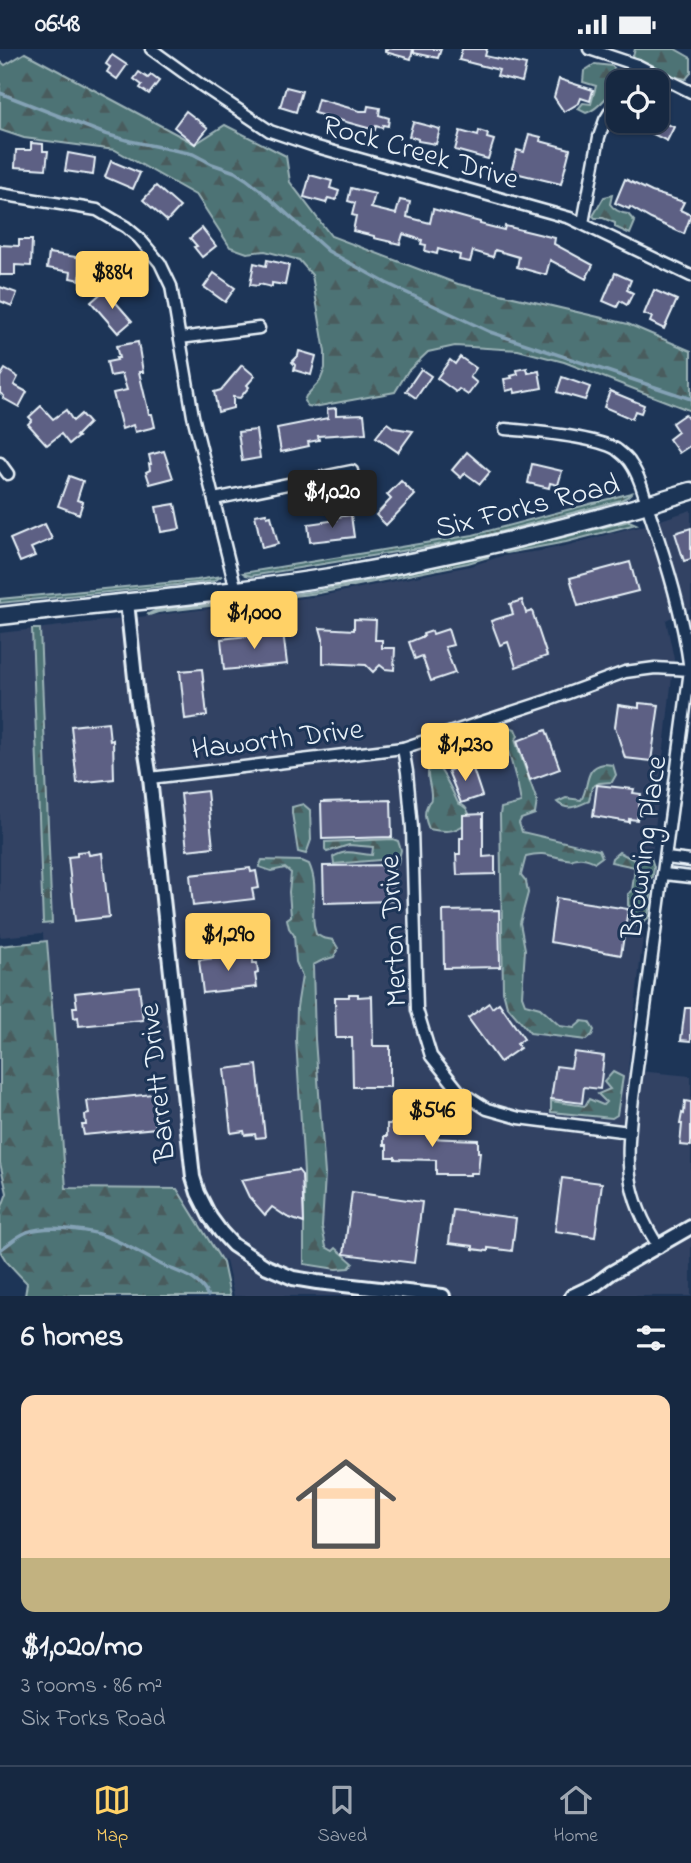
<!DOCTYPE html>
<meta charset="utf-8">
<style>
:root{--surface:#162841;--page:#1f3048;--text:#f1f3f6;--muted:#9ea6b1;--line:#35445a;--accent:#ffd166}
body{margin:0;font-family:"Indie Flower",sans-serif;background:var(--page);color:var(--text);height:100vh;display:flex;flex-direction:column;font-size:26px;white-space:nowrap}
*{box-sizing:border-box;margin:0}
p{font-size:23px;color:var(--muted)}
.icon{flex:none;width:38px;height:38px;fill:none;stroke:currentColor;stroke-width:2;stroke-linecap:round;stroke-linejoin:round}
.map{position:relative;height:1247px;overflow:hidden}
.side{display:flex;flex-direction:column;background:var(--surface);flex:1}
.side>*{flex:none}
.buttons{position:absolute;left:606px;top:21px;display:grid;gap:14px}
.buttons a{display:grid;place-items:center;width:63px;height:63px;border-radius:14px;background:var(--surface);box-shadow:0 2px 5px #0004,0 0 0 2px var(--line);font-size:35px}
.price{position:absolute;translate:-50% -60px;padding:0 16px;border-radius:7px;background:var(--accent);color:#111;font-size:23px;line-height:46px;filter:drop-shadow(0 2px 4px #0008)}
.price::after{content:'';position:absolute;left:50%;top:42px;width:21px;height:16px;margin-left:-10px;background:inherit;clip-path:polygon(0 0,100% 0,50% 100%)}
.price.current{background:#222;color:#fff}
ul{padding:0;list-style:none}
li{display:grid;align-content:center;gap:14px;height:371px;padding:0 21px}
li span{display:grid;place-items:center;height:217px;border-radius:14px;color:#555}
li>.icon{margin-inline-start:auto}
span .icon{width:126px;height:126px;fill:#fffc;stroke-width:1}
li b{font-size:30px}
h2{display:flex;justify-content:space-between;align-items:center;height:84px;padding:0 21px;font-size:30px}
.status{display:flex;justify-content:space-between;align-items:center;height:49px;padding:0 35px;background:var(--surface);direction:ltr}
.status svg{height:19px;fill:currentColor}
.tab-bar{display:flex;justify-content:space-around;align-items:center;height:98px;border-top:2px solid var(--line);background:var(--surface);font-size:19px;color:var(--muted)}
.tab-bar a{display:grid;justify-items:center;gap:4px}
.tab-bar .current{color:var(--accent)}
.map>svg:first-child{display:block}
.built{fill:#304264}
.grass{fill:url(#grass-tufts);stroke:#9bb2b6;stroke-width:2}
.forest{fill:url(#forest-firs);stroke:#9bb2b6;stroke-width:2}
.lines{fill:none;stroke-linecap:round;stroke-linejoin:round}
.stream{stroke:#84a2b5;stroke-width:3.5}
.building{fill:#5d6084;stroke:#e8f1f8;stroke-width:2}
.minor-casing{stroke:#e8f1f8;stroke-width:15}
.tertiary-casing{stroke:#e8f1f8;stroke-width:18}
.primary-casing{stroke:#e8f1f8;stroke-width:21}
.minor{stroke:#1d3557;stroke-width:10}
.tertiary{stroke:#1d3557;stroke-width:12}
.primary{stroke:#1d3557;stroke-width:16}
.labels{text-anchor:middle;stroke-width:6;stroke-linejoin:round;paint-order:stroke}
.street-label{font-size:30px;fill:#e8f1f8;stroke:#1d3557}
</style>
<div class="status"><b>06:48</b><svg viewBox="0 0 49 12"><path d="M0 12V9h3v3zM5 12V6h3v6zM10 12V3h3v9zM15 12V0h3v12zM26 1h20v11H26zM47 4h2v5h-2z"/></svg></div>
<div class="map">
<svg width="691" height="1247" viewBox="0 0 691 1247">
<defs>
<pattern id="grass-tufts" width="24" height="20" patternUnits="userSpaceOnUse" patternTransform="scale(1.75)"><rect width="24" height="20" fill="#4e7375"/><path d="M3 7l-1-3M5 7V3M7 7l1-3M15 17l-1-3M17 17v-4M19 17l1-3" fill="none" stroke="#4a5b5d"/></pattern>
<pattern id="forest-firs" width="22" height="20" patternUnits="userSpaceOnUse" patternTransform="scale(1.75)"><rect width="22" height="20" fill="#4e7375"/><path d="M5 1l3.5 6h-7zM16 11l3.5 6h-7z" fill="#4a5b5d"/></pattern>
</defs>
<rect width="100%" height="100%" fill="#1d3557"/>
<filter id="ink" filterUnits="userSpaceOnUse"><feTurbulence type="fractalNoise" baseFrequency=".0143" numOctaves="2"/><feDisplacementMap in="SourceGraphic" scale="14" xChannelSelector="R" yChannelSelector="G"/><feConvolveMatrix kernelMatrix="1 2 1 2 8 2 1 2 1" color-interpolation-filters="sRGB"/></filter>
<g filter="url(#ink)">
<polygon class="built" points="691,461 691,559 666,571 674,610 628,1021 691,1027 691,1247 234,1247 226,1212 82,1151 40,1148 44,904 43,884 0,888 0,584 320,547 470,517 502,507 540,502 569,496 634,478 636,479"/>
<g class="grass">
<polygon points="631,444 627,448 621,451 473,490 251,527 246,526 243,524 473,486"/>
<polygon points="629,472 636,475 566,493 507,504 503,503"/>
<polygon points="488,506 488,508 468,514 319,544 158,563 149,566 148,565 157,561 227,554 315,542 354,535"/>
<polygon points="222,527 214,532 196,534 0,554 0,550 197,531"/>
</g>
<g class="forest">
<path d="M635,0h40l16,9v15l-5,6c-15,-2 -41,-13 -53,-23z"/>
<polygon points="25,4 195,95 225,76 286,107 290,133 331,187 458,235 628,275 691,302 691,362 564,313 518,301 455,297 428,303 408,322 395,343 314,358 308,357 304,352 306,347 320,332 325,319 325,303 312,226 299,211 265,202 247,204 230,198 197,147 115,101 24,89 0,81 0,12 5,16"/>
<path d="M595,15l17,2c2,2 6,6 6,9 0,13 -21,35 -32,38l-8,-4 5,-6 8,1 5,-18 -13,-4 1,-11z"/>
<path d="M612,146l-2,9c4,6 11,9 18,10l7,8 -5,12 -15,-7v-4l-12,-5h-8l-2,-2 11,-19z"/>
<polygon points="32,580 40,580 52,874 43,875"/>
<path d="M507,677l8,3 3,7 -3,4 22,61 -2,13 -14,5 -2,4 3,9 77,18 3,7 -7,5c-5,-2 -11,-5 -17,-4 -11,1 0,3 -12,1 -17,-3 -21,-8 -40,-3l-5,19 5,6 2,12 -8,30 5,26 -3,47 3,8 15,4 20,18 14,2 8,-7 7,1 5,8 -2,5 -6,5 -56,-7 -23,-27 -4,-15 -3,-176 1,-7 20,-5 -3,-17 -14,-50z"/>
<path d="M433,712c10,9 19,29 25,42 8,3 10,7 13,16 -14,13 -23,14 -42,10 -3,-7 -6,-15 -2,-23 3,-9 4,-1 4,-11 0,-12 -8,-22 2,-34z"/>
<path d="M604,715l9,1 3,10 -4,7 -13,1 -7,4 -3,14c-11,5 -22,11 -32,1l9,-4 15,2c9,-13 2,-33 23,-36z"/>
<polygon points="303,755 310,761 311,791 306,805 298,803 292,764 292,758"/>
<path d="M393,790l5,2 3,9 -3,13 -7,-4 -57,5 -1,-7c14,-9 23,-3 39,-2l1,-8 -24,-2 -22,7 -2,-3v-7z"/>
<polygon points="619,803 636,812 643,806 650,806 654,818 653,828 648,831 646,841 651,846 648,869 638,877 633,876 630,871 632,860 628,856 628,845 632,842 635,818 611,813 612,809"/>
<path d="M262,811l40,1 7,3c12,26 -1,45 7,70l7,4 10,2 5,8 -4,9 -13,4 -8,4 2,74 10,135 -3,53 4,20 7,4 3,-3 17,15 -4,5 -13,1 -32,-5v-91l-8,-134 1,-32 5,-31 -6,-14 -2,-27 -5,-7 -2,-9 4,-3 -2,-24 2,-19 -6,-5 -14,3 -12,-4z"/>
<polygon points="47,892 66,1139 177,1140 223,1214 230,1247 25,1247 27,1234 6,1212 0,1202 0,1163 7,1144 0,1114 0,897"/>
<polygon points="613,1023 623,1028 617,1066 612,1069 551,1063 551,1052 585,1057 589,1050 603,1056 606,1053 598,1045 610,1040 604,1033"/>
</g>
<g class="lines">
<g class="stream">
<polyline points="0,44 105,85 130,92 193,105 212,115 235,123 246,130 265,145 328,202 386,234 490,283 691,350"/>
<path d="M0,1201c9,-6 17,-14 27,-18 20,-7 55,-3 75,3 17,5 41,20 58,29 18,9 39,12 48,32"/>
</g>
</g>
<g class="building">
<polygon points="385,0 413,0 411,10 385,3"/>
<polygon points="414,0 441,0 438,9 414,4"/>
<polygon points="462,0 487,0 485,7 526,16 522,33 497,27 499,21 459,11"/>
<polygon points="112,6 127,16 117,30 107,23 110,18 106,15"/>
<polygon points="139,23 148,29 151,26 159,32 149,45 140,39 142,36 134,30"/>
<polygon points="559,30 593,41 590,52 581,49 579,54 564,63 554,48"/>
<polygon points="286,38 302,42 296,63 280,58"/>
<polygon points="318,50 360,62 367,62 368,57 380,59 379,66 389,69 388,77 383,76 382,79 376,77 375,81 314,64"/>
<polygon points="186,62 208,79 195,95 174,78"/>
<polygon points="627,72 660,72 674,78 667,92"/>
<polygon points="413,73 440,80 436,95 418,92 418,90 409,87"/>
<polygon points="460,82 478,87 479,82 488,85 487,89 494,91 488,110 455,101"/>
<polygon points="529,85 541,88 540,92 570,100 561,135 511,123 517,101 524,103"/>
<polygon points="31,94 43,95 43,102 48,102 46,120 15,118 16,101 31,101"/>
<polygon points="68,104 95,109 93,126 65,122"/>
<polygon points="111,112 140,124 133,140 105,128"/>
<polygon points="310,126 332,132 330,139 339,142 336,151 328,149 326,154 304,148"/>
<polygon points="625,130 652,143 684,153 680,161 691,166 684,185 651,170 630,158 629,160 615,154"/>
<polygon points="156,137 180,158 167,172 143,151"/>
<polygon points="351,139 375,145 371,159 396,165 400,151 410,153 407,168 430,174 433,160 480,173 480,175 504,181 505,177 555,189 554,195 593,216 586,230 550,211 546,226 517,218 519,208 495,201 493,208 473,202 470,213 459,211 460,206 438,200 437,205 425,202 426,196 421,195 422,191 403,185 400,195 374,189 374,187 353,182 356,167 352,166 355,154 348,152"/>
<polygon points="202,179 216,197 202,208 194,198 197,197 190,189"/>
<polygon points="19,191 32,191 31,217 15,216 15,226 0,226 0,196 19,197"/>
<polygon points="49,204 83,209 80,231 70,229 71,223 47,219"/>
<polygon points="267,211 289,216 285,236 272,234 272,238 259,235 258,237 250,236 254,214 266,217"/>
<polygon points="214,224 235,239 225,253 204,238"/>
<polygon points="615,224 631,231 627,241 633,244 627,256 620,252 617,258 603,252"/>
<polygon points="0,238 17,244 12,257 0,252"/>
<polygon points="105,241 132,272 118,284 91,253"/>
<polygon points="654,241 677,251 664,280 650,273 652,268 644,265"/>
<polygon points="138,293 143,323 139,323 149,365 152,365 155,378 135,383 133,376 122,380 113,344 127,341 122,325 110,327 107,313 117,311 116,309 119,309 116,297"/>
<polygon points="299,302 316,307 311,326 294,321 295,316 292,313 298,307"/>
<polygon points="460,308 476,319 470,328 477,334 468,346 459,340 456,343 437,329 450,311 455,315"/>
<polygon points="242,316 255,327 247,336 249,338 240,349 233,348 233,359 218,363 214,343 221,341"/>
<polygon points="527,319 528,324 539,322 542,339 515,344 514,340 506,342 504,330 512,329 511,327 518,325 517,321"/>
<polygon points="5,320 18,328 14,336 27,343 19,358 3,349 4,347 0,344 0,328"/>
<polygon points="421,320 431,327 416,349 406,342"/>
<polygon points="562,328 590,338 585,351 557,343"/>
<polygon points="610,342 644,356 641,364 635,362 632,370 604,358"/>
<polygon points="41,357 53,370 66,361 73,372 81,365 89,374 76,387 78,388 69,395 61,385 47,396 28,375 32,371 29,368"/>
<polygon points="336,359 336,366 364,365 366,384 318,387 319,391 308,393 309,397 281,403 277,379 328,369 327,360"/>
<polygon points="685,365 691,373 691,396 679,404 669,390 678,383 672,374"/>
<polygon points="387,374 394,379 413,382 398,403 376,388"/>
<polygon points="256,381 260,409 242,412 238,383"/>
<polygon points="164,402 173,429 150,435 146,423 150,421 149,415 151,415 149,406"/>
<polygon points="467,403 490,423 480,435 465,424 461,429 452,421"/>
<polygon points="532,415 562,422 558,436 550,434 549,439 528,434"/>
<polygon points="69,427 83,432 77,451 83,453 79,465 58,457"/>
<polygon points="401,432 415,446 386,476 376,466 391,450 387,446"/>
<polygon points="175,455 180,480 161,483 156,458"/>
<polygon points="266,464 267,468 271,467 278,495 262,499 255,466"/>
<polygon points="351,466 354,488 310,493 308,475 337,471 336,468"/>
<polygon points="45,475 52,490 31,499 35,507 20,513 10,490"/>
<polygon points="691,479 691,510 684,512 675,484"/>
<polygon points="630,513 638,542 578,557 570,529"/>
<polygon points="522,551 526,564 532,562 547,607 516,618 508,593 500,596 491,572 513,565 510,555"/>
<polygon points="354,570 376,571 375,591 382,591 382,599 395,599 394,621 385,620 380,616 373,623 366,616 323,614 323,590 320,579 354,581"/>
<polygon points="448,580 453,596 445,598 455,624 431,632 422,607 415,610 409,593 424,587 423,585 432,582 433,585"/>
<polygon points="283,583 287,615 224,621 221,590"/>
<polygon points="202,620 207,667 185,670 180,622"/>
<polygon points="639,654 659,656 651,712 625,709 615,678 618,656 639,659"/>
<polygon points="108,673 110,692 113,691 114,730 77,734 71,677"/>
<polygon points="546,681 560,720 530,731 517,692"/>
<polygon points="467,714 467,715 471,714 482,747 461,754 448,722"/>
<polygon points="597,736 634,740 633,744 641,745 637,771 629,770 629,773 593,767"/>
<polygon points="207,742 213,798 187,801 181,745"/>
<polygon points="391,751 392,788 322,790 321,753"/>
<polygon points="483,765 483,808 495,807 495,825 457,826 456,805 460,805 460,789 463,789 463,766"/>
<polygon points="88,802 89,806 102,804 109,868 75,872 68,808 77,807 77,803"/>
<polygon points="393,816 394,852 324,854 323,817"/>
<polygon points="250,819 251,823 256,822 259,839 252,840 254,850 193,857 190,826"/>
<polygon points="556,849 628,860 621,906 550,893"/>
<polygon points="499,861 500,918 444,919 443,862"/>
<polygon points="253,905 253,914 257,914 258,924 255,925 257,938 203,944 199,911"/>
<polygon points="139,937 143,971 79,977 78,968 74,969 73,958 77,958 75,944"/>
<polygon points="349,945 358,945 358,948 372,947 373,997 390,997 390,1038 353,1038 352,989 336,989 335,948 349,948"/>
<polygon points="489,954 492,959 499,954 524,990 517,995 520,999 500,1013 468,969"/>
<polygon points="685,959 691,959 691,992 681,991"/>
<polygon points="574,1003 604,1007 600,1040 584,1038 582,1054 551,1050 556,1017 571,1019"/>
<polygon points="257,1016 265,1088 256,1089 255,1085 245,1086 244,1082 231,1084 224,1020"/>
<polygon points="152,1045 156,1079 84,1086 82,1076 86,1076 85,1066 89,1065 87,1052"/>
<polygon points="685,1052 691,1053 691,1097 680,1096 682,1075 680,1075 682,1064 684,1065"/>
<polygon points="396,1073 420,1073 420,1075 429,1075 428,1089 478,1091 478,1103 480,1103 478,1124 470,1124 470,1126 445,1126 445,1125 436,1125 436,1111 395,1110 395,1108 387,1108 387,1096 384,1096 384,1087 387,1087 387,1075 396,1075"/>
<polygon points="298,1121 302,1126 304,1174 287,1168 272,1158 265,1166 249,1148 241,1131"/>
<polygon points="562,1129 602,1134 595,1188 555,1182"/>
<polygon points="352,1143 422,1153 414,1214 344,1205"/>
<polygon points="453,1161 516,1169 512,1202 488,1199 488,1202 473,1200 473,1197 449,1194"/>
</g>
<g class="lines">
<defs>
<g id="minor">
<polyline points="151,0 201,36 270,82 317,98 570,169 691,227"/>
<polyline points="589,0 637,16 691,43"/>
<polyline points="627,33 637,16"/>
<polyline points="0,145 97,161 126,178 139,189 160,214 171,237 193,367 236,541"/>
<polyline points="583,174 599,88 605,71 618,50"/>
<polyline points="180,289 259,279"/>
<path d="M505,380c25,2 90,8 111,20 5,4 12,9 15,15 10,14 14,34 19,50 18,52 33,102 40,156l-57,428c-7,61 -10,95 26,149"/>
<polyline points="0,414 8,425"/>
<polyline points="214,450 352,422"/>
<polyline points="403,699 407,723 412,779 417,961 431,1007 459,1042 487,1060 519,1069 629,1083"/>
<polyline points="150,729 403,699 549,651 625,623 655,619 691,621"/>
<polyline points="666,809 691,812"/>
<polyline points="664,825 691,828"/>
</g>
<g id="tertiary">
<polyline points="127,553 137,648 150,729 193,1128 198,1144 210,1168 221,1183 233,1196 265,1217 293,1229 317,1233 443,1247"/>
<polyline points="572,1247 595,1236 611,1224 691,1178"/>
</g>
<path id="primary" d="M0,567c112,-13 225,-22 336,-40 120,-21 239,-49 355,-85"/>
</defs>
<use href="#minor" class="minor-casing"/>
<use href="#tertiary" class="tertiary-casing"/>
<use href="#primary" class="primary-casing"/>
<use href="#minor" class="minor"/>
<use href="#tertiary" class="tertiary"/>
<use href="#primary" class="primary"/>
</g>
</g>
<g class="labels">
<g class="street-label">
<text transform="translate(421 102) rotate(16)" y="10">Rock Creek Drive</text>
<text transform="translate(527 456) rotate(-14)" y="10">Six Forks Road</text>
<text transform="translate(277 689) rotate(-7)" y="10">Haworth Drive</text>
<text transform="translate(643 798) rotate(-82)" y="10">Browning Place</text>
<text transform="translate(392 882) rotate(-93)" y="10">Merton Drive</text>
<text transform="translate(156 1034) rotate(-96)" y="10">Barrett Drive</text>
</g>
</g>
</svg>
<div class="buttons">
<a><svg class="icon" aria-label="locate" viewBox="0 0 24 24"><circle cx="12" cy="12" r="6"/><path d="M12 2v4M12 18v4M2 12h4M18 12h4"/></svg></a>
</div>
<b class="price" style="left:112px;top:262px">$884</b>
<b class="price current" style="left:332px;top:481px">$1,020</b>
<b class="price" style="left:254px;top:602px">$1,000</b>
<b class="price" style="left:465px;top:734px">$1,230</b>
<b class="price" style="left:228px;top:924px">$1,290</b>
<b class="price" style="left:432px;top:1100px">$546</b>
</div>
<section class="side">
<h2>6 homes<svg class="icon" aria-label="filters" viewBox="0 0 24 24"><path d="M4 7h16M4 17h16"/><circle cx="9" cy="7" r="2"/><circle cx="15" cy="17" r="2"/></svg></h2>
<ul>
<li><span style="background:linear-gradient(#ffd9b3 75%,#c2b280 0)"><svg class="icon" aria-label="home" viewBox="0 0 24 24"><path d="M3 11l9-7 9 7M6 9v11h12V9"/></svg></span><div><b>$1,020/mo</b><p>3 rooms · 86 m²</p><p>Six Forks Road</p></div></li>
</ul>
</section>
<nav class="tab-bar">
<a class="current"><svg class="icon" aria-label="map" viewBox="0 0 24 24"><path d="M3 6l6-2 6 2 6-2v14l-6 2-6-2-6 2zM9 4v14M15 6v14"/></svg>Map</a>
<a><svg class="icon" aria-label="saved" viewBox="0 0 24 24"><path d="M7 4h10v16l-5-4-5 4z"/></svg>Saved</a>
<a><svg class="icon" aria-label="home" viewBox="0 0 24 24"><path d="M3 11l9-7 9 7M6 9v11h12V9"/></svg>Home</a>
</nav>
